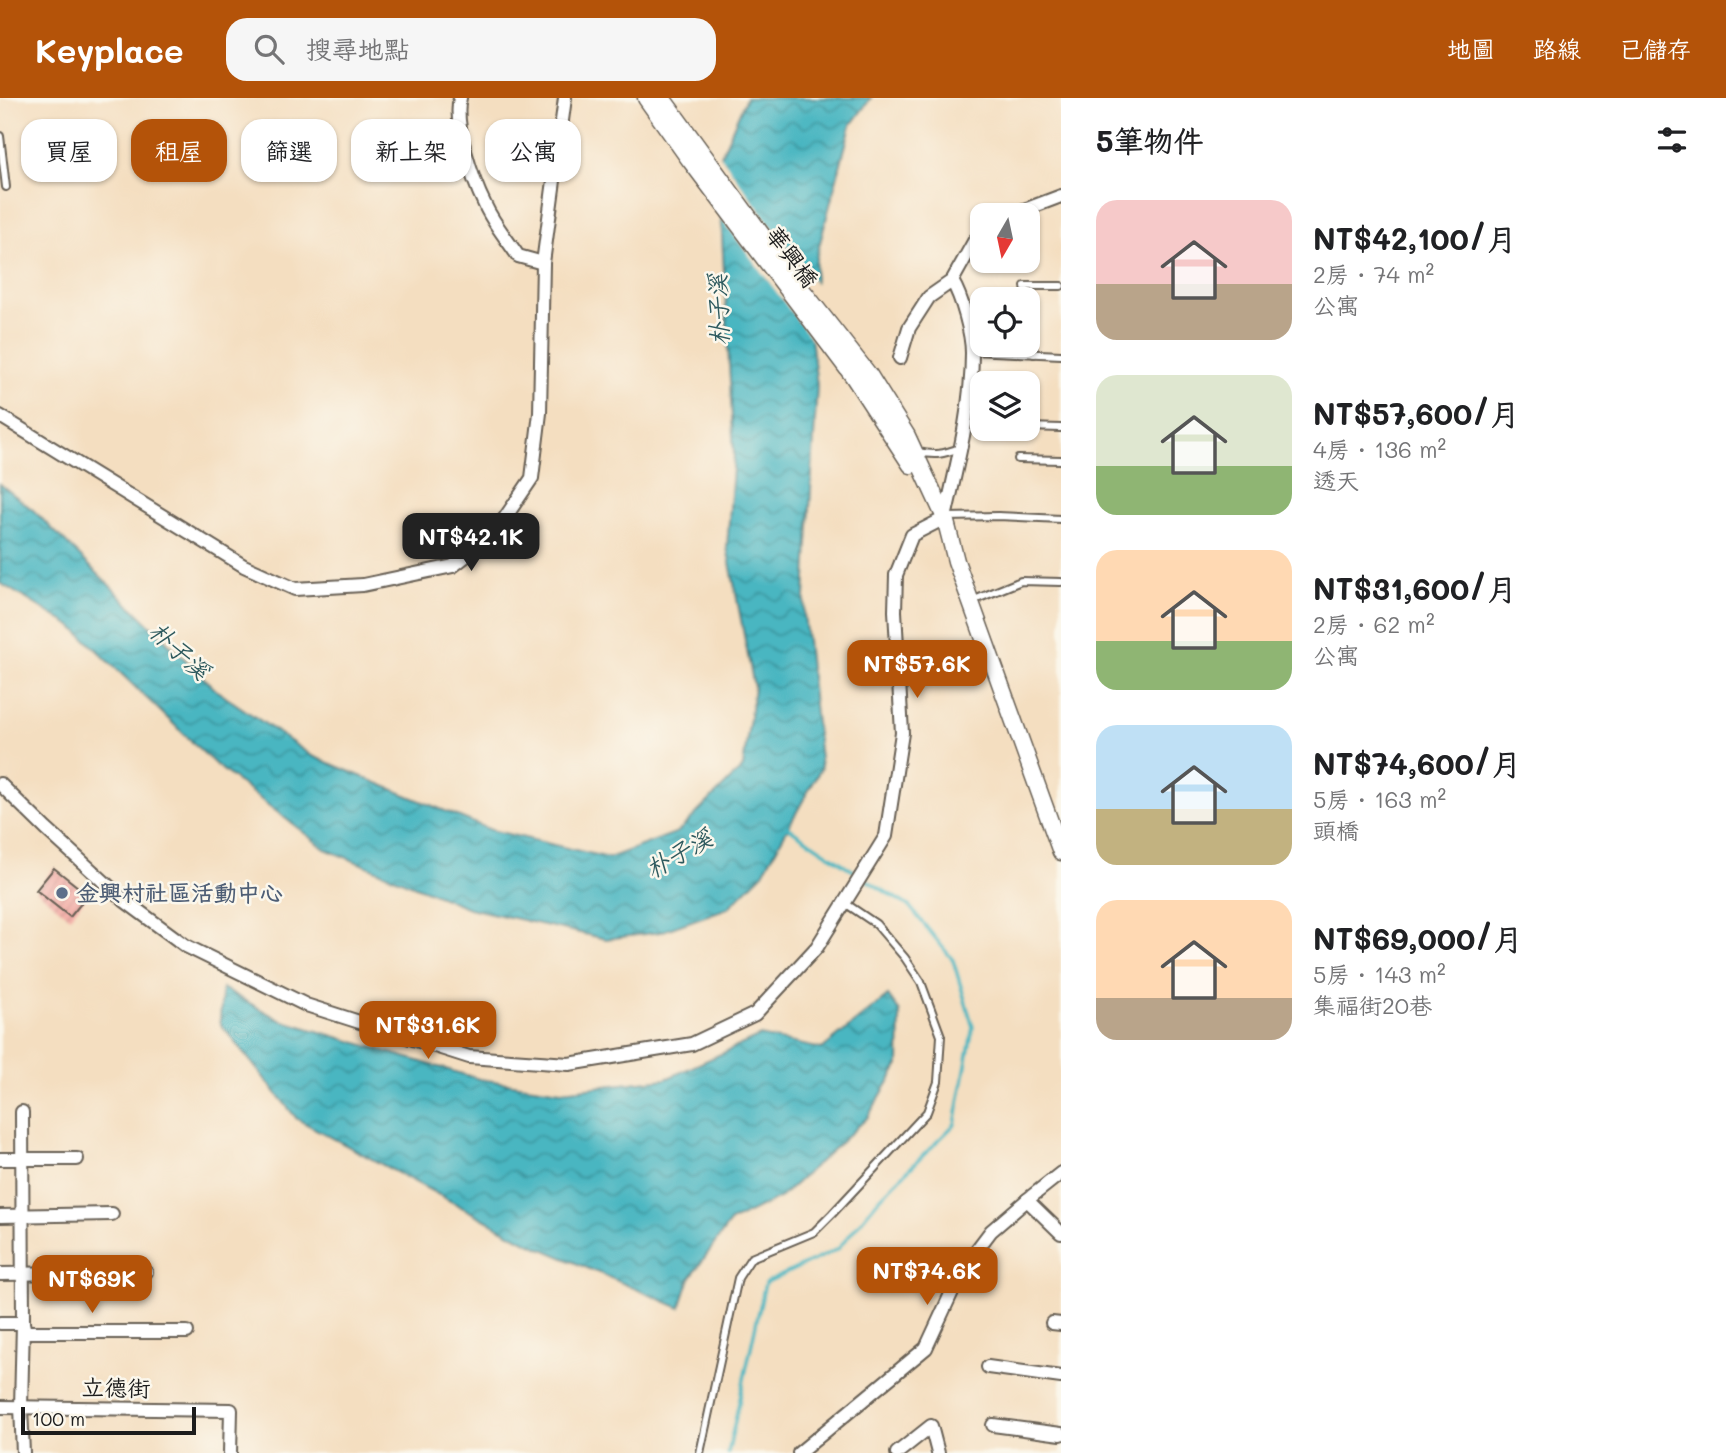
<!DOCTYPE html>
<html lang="zh-TW">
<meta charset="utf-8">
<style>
:root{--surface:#fff;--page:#f6f6f6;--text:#202124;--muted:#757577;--accent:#b45309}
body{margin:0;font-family:Mali,"LXGW WenKai TC",sans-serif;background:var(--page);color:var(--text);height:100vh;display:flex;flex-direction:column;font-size:26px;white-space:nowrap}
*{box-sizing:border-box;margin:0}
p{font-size:23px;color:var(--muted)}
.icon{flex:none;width:38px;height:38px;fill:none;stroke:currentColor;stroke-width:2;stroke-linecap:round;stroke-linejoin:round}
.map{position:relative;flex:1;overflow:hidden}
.panel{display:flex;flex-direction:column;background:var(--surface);width:665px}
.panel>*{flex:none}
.banner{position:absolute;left:21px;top:21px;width:665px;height:63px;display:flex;gap:14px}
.needle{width:46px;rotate:189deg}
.controls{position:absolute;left:970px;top:105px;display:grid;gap:14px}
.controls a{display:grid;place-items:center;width:70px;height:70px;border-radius:14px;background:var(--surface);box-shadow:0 2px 5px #0004;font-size:35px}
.scale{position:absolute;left:21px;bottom:18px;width:175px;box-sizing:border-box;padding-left:7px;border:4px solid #1c1c1c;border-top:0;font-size:19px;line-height:24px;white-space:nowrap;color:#1c1c1c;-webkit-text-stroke:5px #fbf7ec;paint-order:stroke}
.price{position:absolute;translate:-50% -60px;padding:0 16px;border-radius:14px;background:var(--accent);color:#fff;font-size:23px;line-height:46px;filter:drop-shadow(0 2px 4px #0008)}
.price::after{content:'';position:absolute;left:50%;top:42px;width:21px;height:16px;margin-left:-10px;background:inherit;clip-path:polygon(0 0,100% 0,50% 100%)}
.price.active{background:#222;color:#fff}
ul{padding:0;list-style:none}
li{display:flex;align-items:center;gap:21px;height:175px;padding:0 35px}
li span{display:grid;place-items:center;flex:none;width:196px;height:140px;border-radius:21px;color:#555}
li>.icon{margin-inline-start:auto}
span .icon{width:84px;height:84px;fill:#fffc;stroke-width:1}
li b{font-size:30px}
h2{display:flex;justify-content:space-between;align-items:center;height:84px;padding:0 35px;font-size:30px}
.chip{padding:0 24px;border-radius:21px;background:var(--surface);box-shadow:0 2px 5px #0004;font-size:24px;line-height:63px}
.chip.active{background:var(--accent);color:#fff}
header{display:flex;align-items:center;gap:42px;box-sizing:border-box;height:98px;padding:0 35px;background:var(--accent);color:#fff}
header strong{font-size:33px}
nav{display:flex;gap:38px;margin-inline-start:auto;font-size:24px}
.search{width:490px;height:63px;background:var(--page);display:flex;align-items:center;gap:18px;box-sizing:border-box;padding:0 24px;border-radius:21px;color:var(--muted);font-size:26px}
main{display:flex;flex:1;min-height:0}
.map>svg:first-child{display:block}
.water{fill:url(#water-waves);stroke:#32696e;stroke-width:2}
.pier{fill:#f4dec0}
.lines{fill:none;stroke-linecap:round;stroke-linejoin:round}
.stream{stroke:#48b6c1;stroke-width:3.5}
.building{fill:url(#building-hatch)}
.service-casing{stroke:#686055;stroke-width:10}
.minor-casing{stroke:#686055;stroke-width:16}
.tertiary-casing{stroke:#686055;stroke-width:19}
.service{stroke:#fff;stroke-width:6}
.minor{stroke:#fff;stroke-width:12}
.tertiary{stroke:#fff;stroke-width:16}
.service-dot{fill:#5c6f8a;stroke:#fbf7ec;stroke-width:2.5}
.labels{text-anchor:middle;stroke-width:5;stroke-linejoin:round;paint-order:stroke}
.street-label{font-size:23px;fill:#1c1c1c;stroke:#fbf7ec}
.service-label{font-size:23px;font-weight:bold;fill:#4e5e75;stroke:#fbf7ec;text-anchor:start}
.water-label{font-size:24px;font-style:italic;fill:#2e5a5e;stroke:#fbf7ec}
</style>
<header>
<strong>Keyplace</strong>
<div class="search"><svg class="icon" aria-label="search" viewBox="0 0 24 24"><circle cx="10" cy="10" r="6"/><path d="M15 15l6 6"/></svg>搜尋地點</div>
<nav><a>地圖</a><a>路線</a><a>已儲存</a></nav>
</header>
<main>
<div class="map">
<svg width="1061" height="1355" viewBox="0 0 1061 1355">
<defs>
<pattern id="water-waves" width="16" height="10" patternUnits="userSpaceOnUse" patternTransform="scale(1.75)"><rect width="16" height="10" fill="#48b6c1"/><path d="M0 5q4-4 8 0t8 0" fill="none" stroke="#3b939c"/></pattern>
<pattern id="building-hatch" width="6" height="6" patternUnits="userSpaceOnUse" patternTransform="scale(1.75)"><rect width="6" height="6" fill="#f2a59f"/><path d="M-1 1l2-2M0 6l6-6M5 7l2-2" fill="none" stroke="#cf8d88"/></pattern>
</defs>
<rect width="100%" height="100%" fill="#fbf7ec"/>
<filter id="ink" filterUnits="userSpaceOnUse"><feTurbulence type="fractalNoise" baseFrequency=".0143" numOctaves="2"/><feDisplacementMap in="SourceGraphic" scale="14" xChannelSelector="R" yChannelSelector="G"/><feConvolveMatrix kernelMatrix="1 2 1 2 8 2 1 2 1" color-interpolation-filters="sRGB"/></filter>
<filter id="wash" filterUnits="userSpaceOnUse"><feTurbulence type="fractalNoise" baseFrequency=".00686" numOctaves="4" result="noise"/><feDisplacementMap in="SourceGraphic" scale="28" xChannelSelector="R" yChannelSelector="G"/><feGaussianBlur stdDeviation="1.57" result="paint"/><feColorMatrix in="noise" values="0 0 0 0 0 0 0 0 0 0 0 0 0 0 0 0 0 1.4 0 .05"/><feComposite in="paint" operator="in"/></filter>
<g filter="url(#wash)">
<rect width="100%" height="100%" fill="#f4dec0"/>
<g class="water">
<polygon points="746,0 871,0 851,27 816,160 811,239 817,287 804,516 821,670 763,775 728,810 660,834 606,841 469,810 325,751 215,666 73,529 0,485 0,386 33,412 217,593 312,658 491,732 609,760 678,734 743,669 754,589 727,449 734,357 718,64"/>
<polygon points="222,890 280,922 479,981 561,993 666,981 760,938 822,951 888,898 900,914 899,967 867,1020 781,1099 730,1124 690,1180 680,1210 527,1144 297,1021 220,925"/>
</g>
<polygon class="pier" points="718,54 764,118 817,188 815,246 717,114 714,64"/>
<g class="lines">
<g class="stream">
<polyline points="786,728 858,776"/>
<polyline points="728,1355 765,1185 838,1151 879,1101 955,1026 973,929 953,862 910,809 865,781"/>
</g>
</g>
<g id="blocks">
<polygon class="building" points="54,770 88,797 70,819 36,792"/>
</g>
</g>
<g filter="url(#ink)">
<use href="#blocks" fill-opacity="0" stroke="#686055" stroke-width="2"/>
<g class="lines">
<defs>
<g id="service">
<polyline points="0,38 6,89"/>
<polyline points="1027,201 1025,188 1061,188"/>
<polyline points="1027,206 1034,256"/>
<polyline points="972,253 1061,257"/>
<polyline points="1027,329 1061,330"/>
<path d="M918,354c18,4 25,2 42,-4"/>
<polyline points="1018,361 1061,362"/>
<polyline points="947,419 998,418 1061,421"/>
<polyline points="972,503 1021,483 1061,484"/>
<polyline points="700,1355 738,1180 751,1160 814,1134 832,1116 927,1014 938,984 941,938 921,884 905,860 876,826 845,805"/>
</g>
<g id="minor">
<polyline points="1011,117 1061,98"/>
<polyline points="543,165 565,0"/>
<polyline points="900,260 909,230 929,199 952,183 975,142 982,137"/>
<path d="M0,318l244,150 51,23 68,-4 90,-19 41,-32 38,-56 8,-65 3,-150 -25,-7c-11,-17 -25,-33 -33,-51 -12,-24 -32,-81 -25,-107"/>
<path d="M0,686l46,45 79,72 61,45 120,59 163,52 100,7 123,-20 63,-30 62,-67 69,-111 16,-103 -7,-122 1,-36 16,-40 33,-17c12,-54 27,-110 27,-165 0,-19 -10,-56 -20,-72"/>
<polyline points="22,1014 23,1225 21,1309 23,1355"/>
<polyline points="0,1061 77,1061"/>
<polyline points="1027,1102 1061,1135"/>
<polyline points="0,1118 112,1116"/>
<polyline points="0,1176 146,1174"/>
<polyline points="0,1225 23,1225 25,1234 187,1234"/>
<polyline points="1052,1225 1061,1226"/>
<polyline points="988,1269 1061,1279"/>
<polyline points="0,1309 231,1312 230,1355"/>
<polyline points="993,1327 1061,1336"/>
<polyline points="799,1355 926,1250 963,1170 991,1133 1027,1102 1061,1075"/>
<polyline points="897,1355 931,1328 938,1355"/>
</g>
<g id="tertiary">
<polyline points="646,0 690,62 853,278 911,367"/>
<polyline points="662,0 799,188 869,277 907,338 945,420 956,463 1061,754"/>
</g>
</defs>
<use href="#service" class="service-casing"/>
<use href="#minor" class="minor-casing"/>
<use href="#tertiary" class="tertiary-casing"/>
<use href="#service" class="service"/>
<use href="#minor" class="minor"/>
<use href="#tertiary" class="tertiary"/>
</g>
</g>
<circle class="service-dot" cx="62" cy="795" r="7"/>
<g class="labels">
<g class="street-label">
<text transform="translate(792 159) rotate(53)" y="8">華興橋</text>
<text transform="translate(116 1290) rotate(1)" y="8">立德街</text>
</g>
<g class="service-label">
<text x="76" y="803">金興村社區活動中心</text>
</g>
<g class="water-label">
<text transform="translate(719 212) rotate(-92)" y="8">朴子溪</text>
<text transform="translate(179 553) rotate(42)" y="8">朴子溪</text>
<text transform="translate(679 756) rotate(-30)" y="8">朴子溪</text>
</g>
</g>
</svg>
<div class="controls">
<a><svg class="needle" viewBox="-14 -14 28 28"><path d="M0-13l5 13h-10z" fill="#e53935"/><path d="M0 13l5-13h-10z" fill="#757577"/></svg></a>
<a><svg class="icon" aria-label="locate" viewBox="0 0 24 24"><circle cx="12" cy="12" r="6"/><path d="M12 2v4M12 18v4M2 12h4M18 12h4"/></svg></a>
<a><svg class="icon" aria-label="layers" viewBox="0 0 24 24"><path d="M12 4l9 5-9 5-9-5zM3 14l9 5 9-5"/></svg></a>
</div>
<div class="scale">100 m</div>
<b class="price active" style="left:471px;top:475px">NT$42.1K</b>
<b class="price" style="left:917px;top:602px">NT$57.6K</b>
<b class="price" style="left:428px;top:963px">NT$31.6K</b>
<b class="price" style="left:927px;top:1209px">NT$74.6K</b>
<b class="price" style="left:92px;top:1217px">NT$69K</b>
<div class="banner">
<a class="chip">買屋</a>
<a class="chip active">租屋</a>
<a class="chip">篩選</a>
<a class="chip">新上架</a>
<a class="chip">公寓</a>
</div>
</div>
<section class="panel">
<h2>5筆物件<svg class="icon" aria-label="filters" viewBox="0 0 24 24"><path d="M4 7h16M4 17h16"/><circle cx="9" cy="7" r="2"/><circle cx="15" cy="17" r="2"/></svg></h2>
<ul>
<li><span style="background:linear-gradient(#f6c9c9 60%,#b9a48a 0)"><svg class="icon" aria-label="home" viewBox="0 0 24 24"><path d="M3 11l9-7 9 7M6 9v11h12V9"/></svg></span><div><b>NT$42,100/月</b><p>2房 · 74 m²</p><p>公寓</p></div></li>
<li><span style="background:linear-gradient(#dfe7d0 65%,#8fb573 0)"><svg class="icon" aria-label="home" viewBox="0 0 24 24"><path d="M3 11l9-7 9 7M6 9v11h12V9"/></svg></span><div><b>NT$57,600/月</b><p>4房 · 136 m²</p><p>透天</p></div></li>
<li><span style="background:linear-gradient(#ffd9b3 65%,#8fb573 0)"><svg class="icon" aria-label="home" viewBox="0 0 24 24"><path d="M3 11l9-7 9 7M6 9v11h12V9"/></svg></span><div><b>NT$31,600/月</b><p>2房 · 62 m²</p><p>公寓</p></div></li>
<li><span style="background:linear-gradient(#bfe0f5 60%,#c2b280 0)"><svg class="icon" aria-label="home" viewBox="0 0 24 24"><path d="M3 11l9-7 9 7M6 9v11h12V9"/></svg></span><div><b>NT$74,600/月</b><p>5房 · 163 m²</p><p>頭橋</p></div></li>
<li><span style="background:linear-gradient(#ffd9b3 70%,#b9a48a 0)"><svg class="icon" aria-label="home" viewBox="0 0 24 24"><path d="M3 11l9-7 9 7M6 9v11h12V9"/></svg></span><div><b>NT$69,000/月</b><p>5房 · 143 m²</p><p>集福街20巷</p></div></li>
</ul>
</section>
</main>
